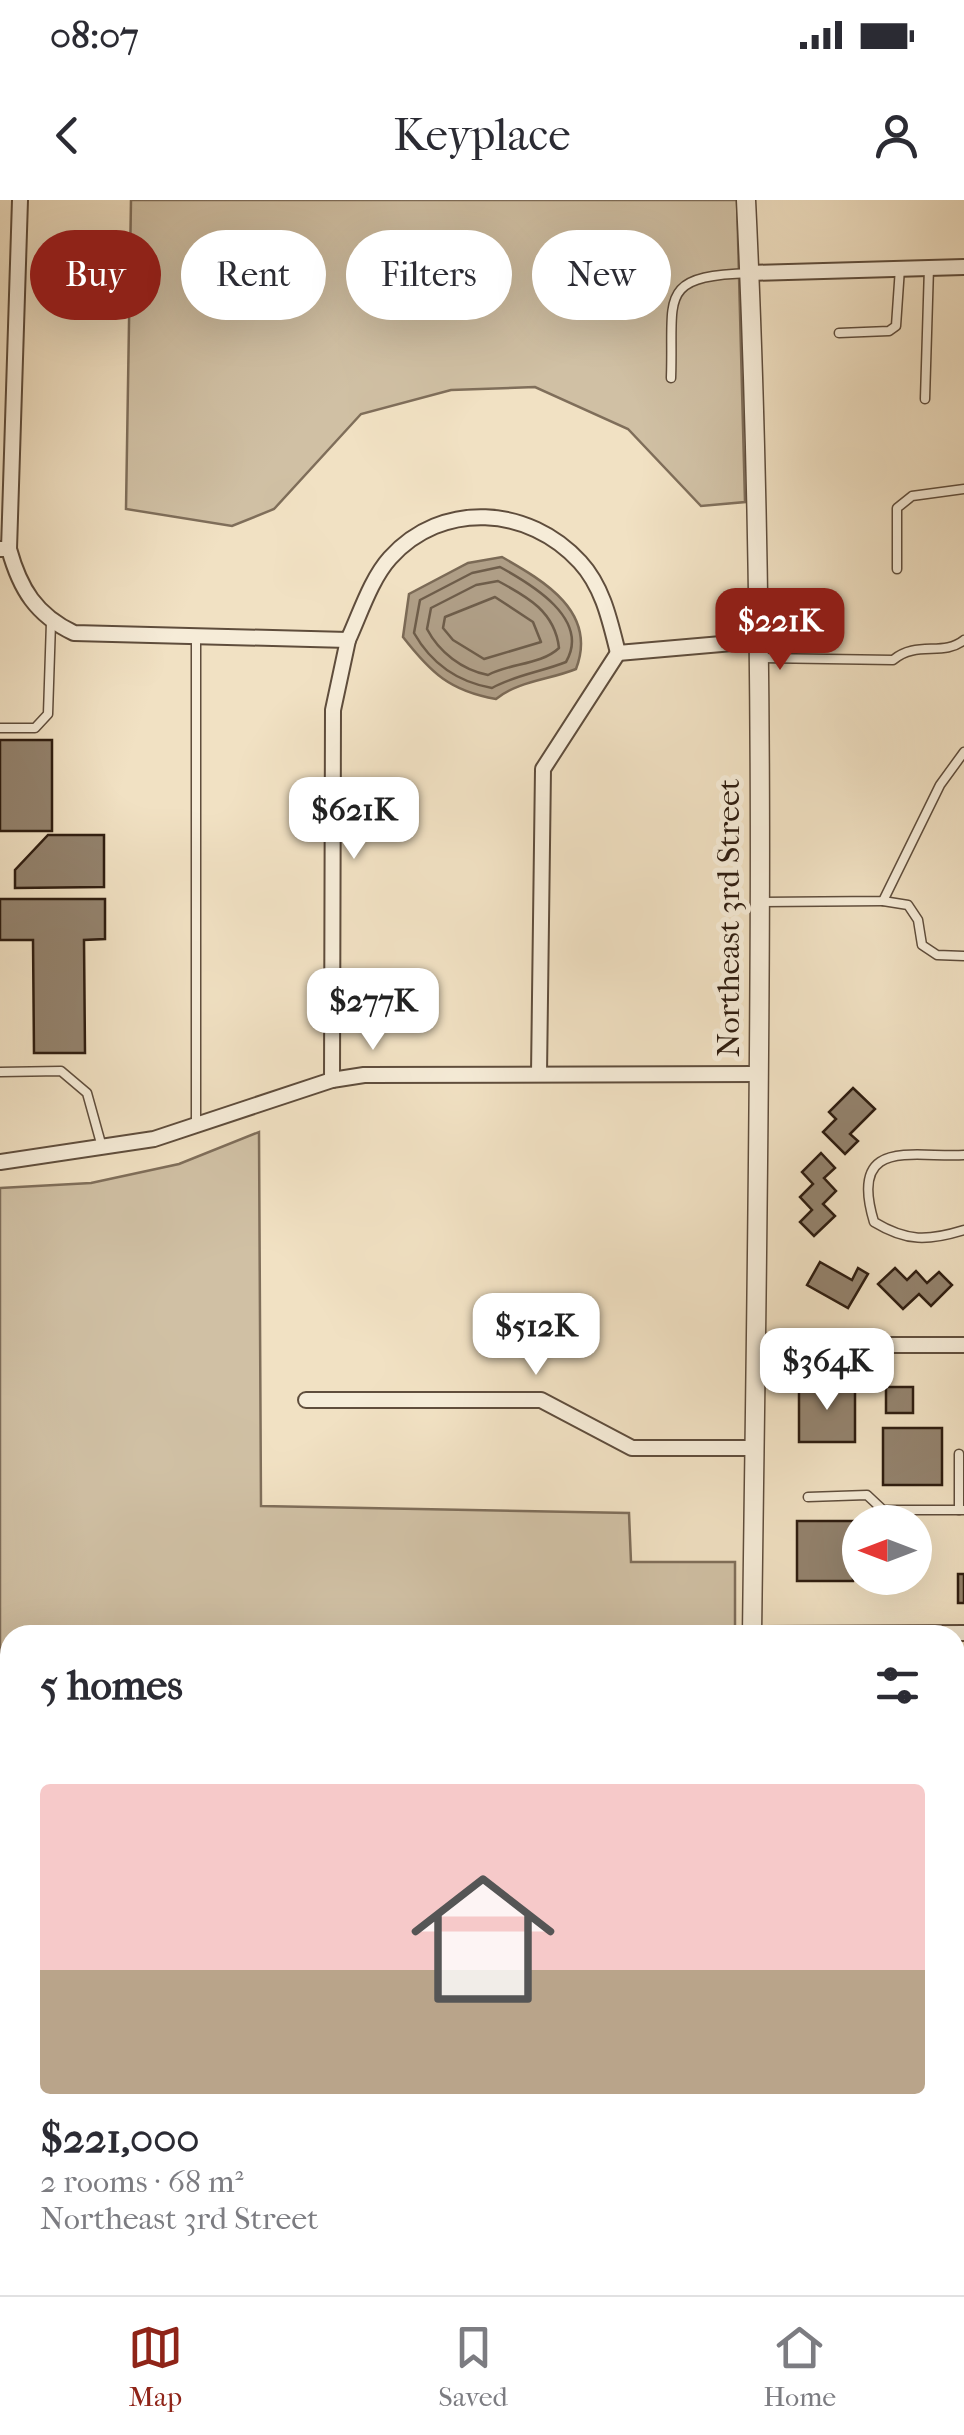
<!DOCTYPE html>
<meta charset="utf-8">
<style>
:root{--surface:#fff;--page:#f2f2f3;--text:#2b2b33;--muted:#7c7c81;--line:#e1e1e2;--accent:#8f2418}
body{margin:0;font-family:"IM FELL French Canon",serif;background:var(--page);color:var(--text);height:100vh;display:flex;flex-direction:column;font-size:38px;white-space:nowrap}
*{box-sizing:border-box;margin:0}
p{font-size:32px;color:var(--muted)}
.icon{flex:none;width:55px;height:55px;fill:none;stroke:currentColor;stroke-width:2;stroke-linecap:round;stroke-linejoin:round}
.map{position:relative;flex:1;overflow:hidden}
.side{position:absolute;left:0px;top:1425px;width:965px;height:670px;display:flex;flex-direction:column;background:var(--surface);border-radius:30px 30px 0 0;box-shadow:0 10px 40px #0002}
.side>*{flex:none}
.guide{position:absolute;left:30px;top:30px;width:905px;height:90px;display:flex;gap:20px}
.needle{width:65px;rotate:270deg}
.buttons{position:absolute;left:842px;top:1305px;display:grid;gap:20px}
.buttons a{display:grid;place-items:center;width:90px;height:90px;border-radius:50%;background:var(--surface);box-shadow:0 10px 40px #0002;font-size:50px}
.price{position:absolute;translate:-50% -85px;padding:0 22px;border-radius:20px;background:#fff;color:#222;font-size:32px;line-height:65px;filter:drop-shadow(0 2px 5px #0008)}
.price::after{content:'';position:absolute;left:50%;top:60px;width:30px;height:22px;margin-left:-15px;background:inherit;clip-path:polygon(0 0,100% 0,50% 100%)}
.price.active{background:var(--accent);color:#fff}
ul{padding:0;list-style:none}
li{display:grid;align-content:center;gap:20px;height:530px;padding:0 40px}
li span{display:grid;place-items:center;height:310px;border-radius:10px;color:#555}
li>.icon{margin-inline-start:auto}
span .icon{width:180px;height:180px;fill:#fffc;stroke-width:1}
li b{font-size:42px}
h2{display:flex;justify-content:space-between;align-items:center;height:120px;padding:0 40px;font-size:42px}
.chip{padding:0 35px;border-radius:45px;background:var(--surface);box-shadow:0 10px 40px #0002;font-size:35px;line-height:90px}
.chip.active{background:var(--accent);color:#fff}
.status{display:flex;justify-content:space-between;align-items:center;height:70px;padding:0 50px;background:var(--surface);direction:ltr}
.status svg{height:28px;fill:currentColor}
header{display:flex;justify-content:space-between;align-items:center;height:130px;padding:0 40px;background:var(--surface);font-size:45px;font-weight:600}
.tabs{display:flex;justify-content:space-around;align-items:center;height:140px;border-top:2px solid var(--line);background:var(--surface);font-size:28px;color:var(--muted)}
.tabs a{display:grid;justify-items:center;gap:5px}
.tabs .active{color:var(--accent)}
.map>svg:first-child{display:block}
.green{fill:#d0c0a4;stroke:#7f6e5a;stroke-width:2.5}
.water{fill:#af9e86;stroke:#7b6a56;stroke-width:2.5}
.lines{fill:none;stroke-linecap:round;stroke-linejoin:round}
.shore{stroke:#6e5d4a;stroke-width:2.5}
.building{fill:#93826d;stroke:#2e1c0f;stroke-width:2.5}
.service-casing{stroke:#5f4d3c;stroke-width:11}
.minor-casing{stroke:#5f4d3c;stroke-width:18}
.tertiary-casing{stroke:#5f4d3c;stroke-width:21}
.service{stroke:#f6ecd8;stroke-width:8}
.minor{stroke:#f6ecd8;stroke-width:14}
.tertiary{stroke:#f6ecd8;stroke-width:18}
.labels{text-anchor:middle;stroke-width:10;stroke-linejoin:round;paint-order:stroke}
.street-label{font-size:32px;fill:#2e1c0f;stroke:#f6ecd8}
</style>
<div class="status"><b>08:07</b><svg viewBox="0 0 49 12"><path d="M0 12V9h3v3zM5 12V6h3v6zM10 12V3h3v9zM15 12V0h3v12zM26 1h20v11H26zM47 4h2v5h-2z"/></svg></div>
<header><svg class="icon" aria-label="back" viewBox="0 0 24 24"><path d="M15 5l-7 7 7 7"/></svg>Keyplace<svg class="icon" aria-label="person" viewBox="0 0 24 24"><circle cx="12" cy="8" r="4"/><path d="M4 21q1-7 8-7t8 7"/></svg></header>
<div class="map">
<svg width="964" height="2095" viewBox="0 0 964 2095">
<rect width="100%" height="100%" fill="#f1e1c3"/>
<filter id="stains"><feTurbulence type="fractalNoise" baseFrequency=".002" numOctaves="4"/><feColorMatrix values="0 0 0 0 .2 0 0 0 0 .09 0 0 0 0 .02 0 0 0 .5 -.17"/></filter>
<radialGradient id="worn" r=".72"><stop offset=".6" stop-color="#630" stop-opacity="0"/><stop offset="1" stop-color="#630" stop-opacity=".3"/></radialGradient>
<g class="green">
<polygon points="131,0 737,0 745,302 701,306 628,229 535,187 451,190 361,214 274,309 232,326 126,309"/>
<polygon points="259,932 261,1306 629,1313 631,1362 735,1362 735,1435 10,1435 10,2085 729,2085 729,2095 0,2095 0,988 91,983 179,964"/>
</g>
<path class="water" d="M502,357c42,24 96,55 74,112 -27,11 -58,12 -80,30 -46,-8 -65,-26 -93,-62l6,-43 59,-31z"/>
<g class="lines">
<g class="shore">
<path d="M500,367c31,17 91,52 66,95 -25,10 -51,13 -74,26 -34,-6 -61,-25 -78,-55l6,-33 52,-27z"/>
<path d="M498,381c30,16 57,31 61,67 -18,17 -49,15 -71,27 -26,-5 -49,-23 -61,-46l4,-21 45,-23z"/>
<polygon points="495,397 533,422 541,442 484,459 453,440 443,428 445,417"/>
</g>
</g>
<g class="building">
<rect x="0" y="540" width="52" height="91"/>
<polygon points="48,635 104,635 104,687 15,688 15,670"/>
<polygon points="0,699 105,699 105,739 84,740 85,853 34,853 33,740 0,740"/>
<polygon points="853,888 875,909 850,934 858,941 845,954 823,932 836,919 829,912"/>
<polygon points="821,953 835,968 824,978 836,991 823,1004 835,1016 814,1036 800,1022 812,1010 800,997 813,984 802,972"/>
<polygon points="820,1062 852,1080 858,1068 868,1074 848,1108 807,1085"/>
<polygon points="895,1068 907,1080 916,1071 927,1083 939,1072 952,1085 931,1106 919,1094 903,1109 878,1084"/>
<rect x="799" y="1184" width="56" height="58"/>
<rect x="886" y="1187" width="27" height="26"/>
<rect x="883" y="1228" width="59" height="57"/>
<rect x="797" y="1321" width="56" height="60"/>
<rect x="958" y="1374" width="6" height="29"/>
<rect x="955" y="1466" width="9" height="27"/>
<rect x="955" y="1713" width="9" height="37"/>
</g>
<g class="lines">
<defs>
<g id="service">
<polyline points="839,133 889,131 896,126 900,68"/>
<path d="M671,178c3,-81 -15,-102 79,-105"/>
<polyline points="925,199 929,67"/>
<polyline points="897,369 897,308 912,296 964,289"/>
<path d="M761,458l132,2c24,-20 50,-3 71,-20"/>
<polyline points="0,528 35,528 48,514 51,422"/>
<polyline points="883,701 908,705 918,720 922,745 937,755 964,756"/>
<polyline points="762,702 883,701 940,585 964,552"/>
<polyline points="0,872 61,871 87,893 102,947"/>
<polyline points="196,925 196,435"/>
<path d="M964,955c-51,3 -116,-19 -90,67 33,20 54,19 90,8"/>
<polyline points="959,1254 959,1310"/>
<polyline points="808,1297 867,1295 883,1310 964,1310"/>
<polyline points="0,1556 10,1556"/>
<polyline points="0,1750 10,1758"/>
<polyline points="955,1784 964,1784"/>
<polyline points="955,1852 964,1848"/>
<polyline points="0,1957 10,1957"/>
<polyline points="0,2060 10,2060"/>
<polyline points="252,2085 253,2095"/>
<polyline points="487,2085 487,2095"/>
<polyline points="815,2085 824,2093 852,2095"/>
<polyline points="12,2095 12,2085"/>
</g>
<g id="minor">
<polyline points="750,73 964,67"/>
<path d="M0,349h9c11,40 27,66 65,84l274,7c12,-26 23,-61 42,-82 52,-58 139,-52 190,4 23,25 30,59 38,91"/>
<polyline points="9,349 20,0"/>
<polyline points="618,453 756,441"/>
<polyline points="539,874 543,569 618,453"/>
<polyline points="332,880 333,510 348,440"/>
<polyline points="0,962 154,939 332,880 364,875 758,874"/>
<polyline points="756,1145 964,1145"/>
<polyline points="306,1200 541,1200 632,1248 754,1248"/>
<polyline points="752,1434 964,1433"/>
<polyline points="955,1664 964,1664"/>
<polyline points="955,1966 964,1950"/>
<polyline points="887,2095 887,2085"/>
<polyline points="914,2095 915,2085"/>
</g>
<g id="tertiary">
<path d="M746,0c23,477 12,957 6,1435"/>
<polyline points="750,2095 750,2085"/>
</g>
</defs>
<use href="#service" class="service-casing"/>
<use href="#minor" class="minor-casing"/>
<use href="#tertiary" class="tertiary-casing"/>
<use href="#service" class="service"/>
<use href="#minor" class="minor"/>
<use href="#tertiary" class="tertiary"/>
</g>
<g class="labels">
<g class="street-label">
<text transform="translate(728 718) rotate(-90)" y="11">Northeast 3rd Street</text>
</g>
</g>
<rect width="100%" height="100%" filter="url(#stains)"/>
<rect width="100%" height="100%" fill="url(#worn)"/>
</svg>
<div class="buttons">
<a><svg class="needle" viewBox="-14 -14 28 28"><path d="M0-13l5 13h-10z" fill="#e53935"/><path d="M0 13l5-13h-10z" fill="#7c7c81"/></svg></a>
</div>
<b class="price active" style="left:780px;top:473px">$221K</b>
<b class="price" style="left:354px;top:662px">$621K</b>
<b class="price" style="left:373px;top:853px">$277K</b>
<b class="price" style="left:536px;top:1178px">$512K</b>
<b class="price" style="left:827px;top:1213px">$364K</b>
<div class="guide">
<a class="chip active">Buy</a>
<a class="chip">Rent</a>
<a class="chip">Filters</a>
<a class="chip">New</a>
</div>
<section class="side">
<h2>5 homes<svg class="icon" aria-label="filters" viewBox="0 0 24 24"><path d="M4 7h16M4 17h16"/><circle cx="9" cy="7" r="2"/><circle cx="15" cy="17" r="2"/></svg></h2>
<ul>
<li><span style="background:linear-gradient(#f6c9c9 60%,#b9a48a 0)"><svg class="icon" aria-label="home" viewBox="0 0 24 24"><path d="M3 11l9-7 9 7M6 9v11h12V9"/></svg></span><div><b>$221,000</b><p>2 rooms · 68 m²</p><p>Northeast 3rd Street</p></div></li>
</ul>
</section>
</div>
<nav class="tabs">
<a class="active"><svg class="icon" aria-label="map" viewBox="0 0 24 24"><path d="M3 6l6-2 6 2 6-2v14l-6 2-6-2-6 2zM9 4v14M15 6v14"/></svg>Map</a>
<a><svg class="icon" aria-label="saved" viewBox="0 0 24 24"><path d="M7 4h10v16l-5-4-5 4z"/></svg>Saved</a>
<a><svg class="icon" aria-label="home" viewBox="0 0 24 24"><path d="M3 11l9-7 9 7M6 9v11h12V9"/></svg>Home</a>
</nav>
